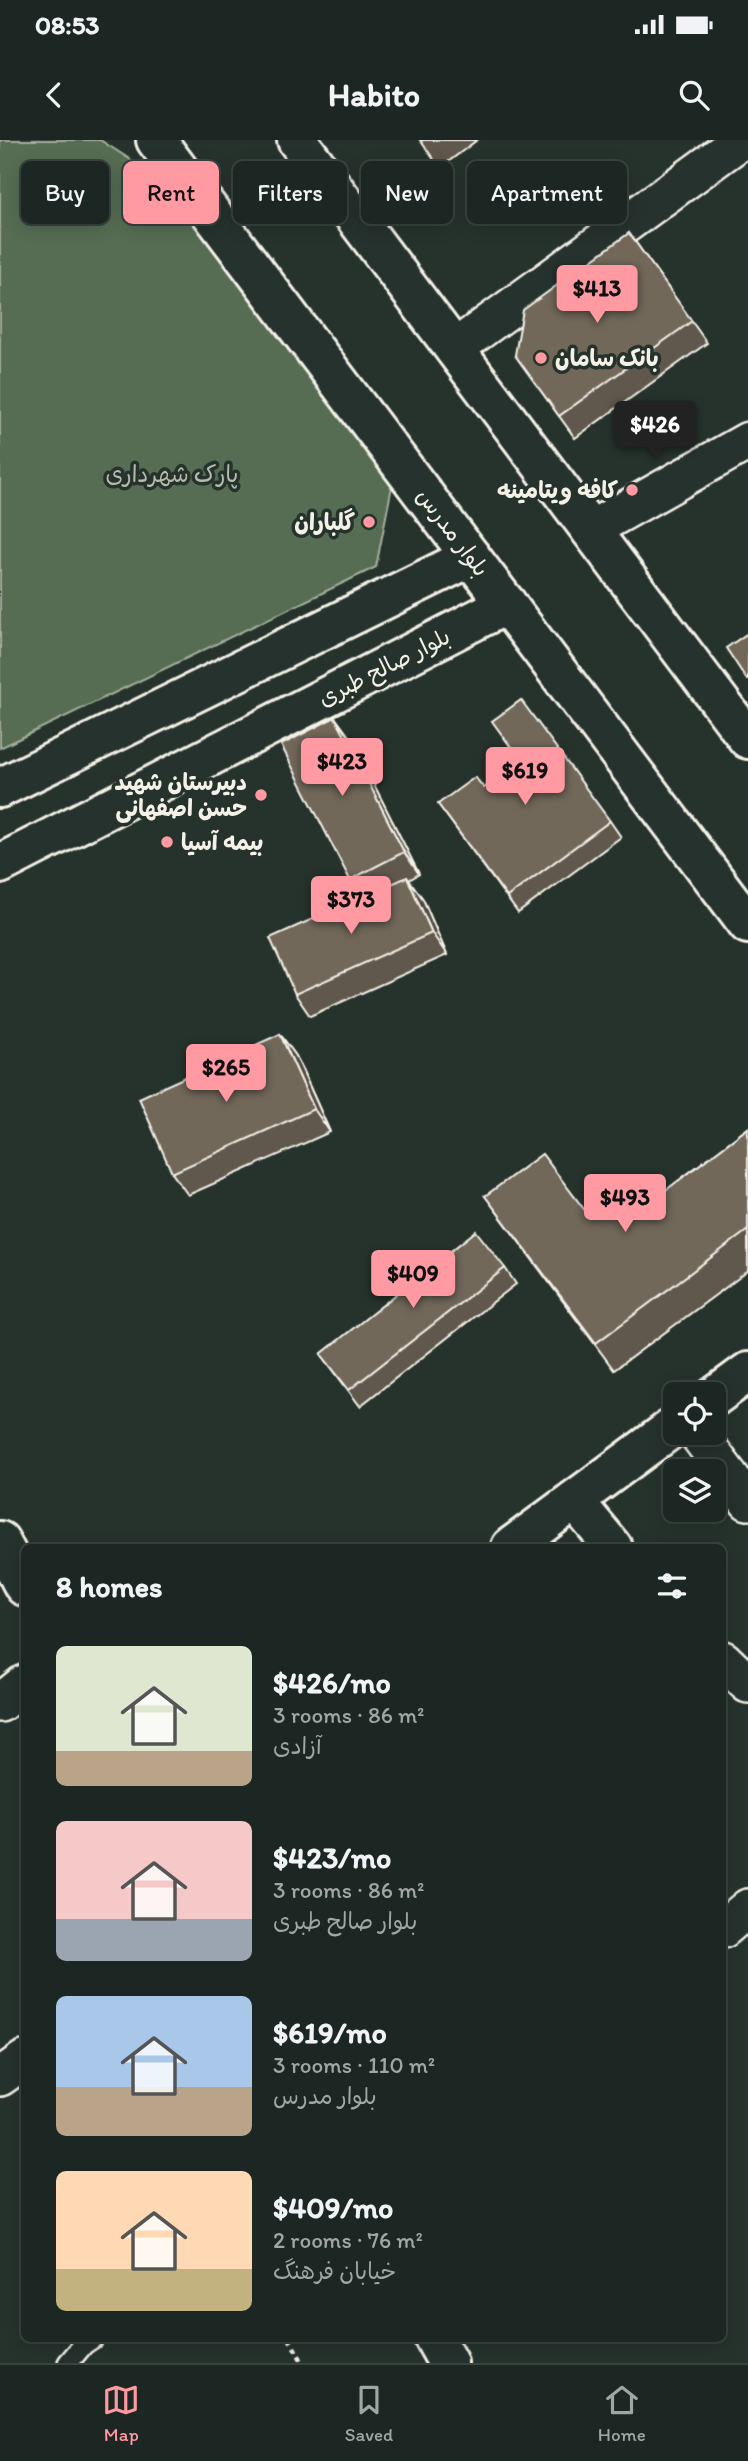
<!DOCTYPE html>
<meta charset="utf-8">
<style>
:root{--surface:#1c2622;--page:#29322f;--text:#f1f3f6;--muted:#a0a5a5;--line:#3a4340;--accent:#ff9aa2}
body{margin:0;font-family:Itim,"Playpen Sans Arabic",sans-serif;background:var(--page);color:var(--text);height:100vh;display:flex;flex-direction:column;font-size:26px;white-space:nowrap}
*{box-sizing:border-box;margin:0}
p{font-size:23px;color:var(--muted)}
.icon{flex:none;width:38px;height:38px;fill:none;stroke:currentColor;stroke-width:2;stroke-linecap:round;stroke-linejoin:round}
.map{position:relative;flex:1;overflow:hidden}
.details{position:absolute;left:21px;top:1404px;width:705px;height:798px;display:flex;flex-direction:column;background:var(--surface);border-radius:10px;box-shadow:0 4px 18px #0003,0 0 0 2px var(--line)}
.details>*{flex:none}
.guide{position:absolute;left:21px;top:21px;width:707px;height:63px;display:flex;gap:14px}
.fabs{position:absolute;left:663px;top:1242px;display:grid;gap:14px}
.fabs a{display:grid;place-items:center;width:63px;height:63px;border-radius:10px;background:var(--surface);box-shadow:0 4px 18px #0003,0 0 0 2px var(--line);font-size:35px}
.price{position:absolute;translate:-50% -60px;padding:0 16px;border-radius:7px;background:var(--accent);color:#111;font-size:23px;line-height:46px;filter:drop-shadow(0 2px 4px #0008)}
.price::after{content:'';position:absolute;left:50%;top:42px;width:21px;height:16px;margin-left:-10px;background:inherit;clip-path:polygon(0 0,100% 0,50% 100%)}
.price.selected{background:#222;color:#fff}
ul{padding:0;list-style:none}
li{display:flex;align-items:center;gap:21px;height:175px;padding:0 35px}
li span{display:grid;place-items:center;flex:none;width:196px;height:140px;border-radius:10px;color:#555}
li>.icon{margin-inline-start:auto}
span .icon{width:84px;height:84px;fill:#fffc;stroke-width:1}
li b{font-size:30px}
h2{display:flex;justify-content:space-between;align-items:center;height:84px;padding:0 35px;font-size:30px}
.chip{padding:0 24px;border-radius:10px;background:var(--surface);box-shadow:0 4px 18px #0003,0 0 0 2px var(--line);font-size:24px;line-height:63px}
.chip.selected{background:var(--accent);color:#111}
.status{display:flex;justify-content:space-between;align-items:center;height:49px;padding:0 35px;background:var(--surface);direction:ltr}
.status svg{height:19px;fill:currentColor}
header{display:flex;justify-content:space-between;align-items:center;height:91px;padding:0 35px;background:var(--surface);font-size:32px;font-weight:700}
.dock{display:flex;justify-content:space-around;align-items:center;height:98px;border-top:2px solid var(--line);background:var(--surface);font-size:19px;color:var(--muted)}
.dock a{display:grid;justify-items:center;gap:4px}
.dock .selected{color:var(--accent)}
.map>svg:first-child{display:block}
.green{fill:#566d52;stroke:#a5af9d;stroke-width:2}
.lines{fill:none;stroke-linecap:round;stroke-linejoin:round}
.service-casing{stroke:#f4f1e8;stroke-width:24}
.minor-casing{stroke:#f4f1e8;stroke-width:42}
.secondary-casing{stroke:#f4f1e8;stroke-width:44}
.primary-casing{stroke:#f4f1e8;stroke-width:44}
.path{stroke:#f4f1e8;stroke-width:4.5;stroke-dasharray:5 5;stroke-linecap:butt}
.service{stroke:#26332d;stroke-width:19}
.minor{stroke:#26332d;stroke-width:37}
.secondary{stroke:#26332d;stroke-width:38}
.primary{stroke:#26332d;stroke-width:38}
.wall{fill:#61594d;stroke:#f4f1e8;stroke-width:2}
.shaded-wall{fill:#4f483f;stroke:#f4f1e8;stroke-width:2}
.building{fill:#71675a;stroke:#f4f1e8;stroke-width:2}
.poi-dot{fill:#ff9aa2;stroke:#26332d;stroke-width:2.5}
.labels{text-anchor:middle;stroke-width:7;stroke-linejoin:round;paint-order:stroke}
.poi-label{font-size:23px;font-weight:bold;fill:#f4f1e8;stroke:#26332d;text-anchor:end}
.park-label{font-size:23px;fill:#b5bcac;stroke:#26332d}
.street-label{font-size:23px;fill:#f4f1e8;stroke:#26332d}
</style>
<div class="status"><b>08:53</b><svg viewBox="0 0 49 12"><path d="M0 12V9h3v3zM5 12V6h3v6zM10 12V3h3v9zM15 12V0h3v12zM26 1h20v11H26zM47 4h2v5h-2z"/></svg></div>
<header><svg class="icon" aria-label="back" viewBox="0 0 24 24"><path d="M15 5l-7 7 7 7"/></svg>Habito<svg class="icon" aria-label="search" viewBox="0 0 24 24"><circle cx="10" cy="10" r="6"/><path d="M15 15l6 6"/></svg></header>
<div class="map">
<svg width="748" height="2223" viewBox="0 0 748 2223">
<rect width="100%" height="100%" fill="#26332d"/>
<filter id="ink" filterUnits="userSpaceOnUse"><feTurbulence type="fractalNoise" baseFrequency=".0143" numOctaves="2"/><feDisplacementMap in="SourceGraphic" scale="14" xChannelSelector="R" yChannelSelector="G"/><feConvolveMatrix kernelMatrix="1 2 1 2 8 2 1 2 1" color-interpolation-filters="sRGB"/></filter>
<g filter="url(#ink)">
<polygon class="green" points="0,0 100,0 162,40 394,336 376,427 0,608"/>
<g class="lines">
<defs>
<polyline id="service" points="68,2223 84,2204 93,2198"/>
<g id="minor">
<polyline points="454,209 741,0"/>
<polyline points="590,390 748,301"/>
<polyline points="697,1293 748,1361"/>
<polyline points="574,1360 613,1407"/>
<polyline points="723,1520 748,1544"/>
<polyline points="0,1563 24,1544"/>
<polyline points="723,1789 748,1768"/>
<polyline points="0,1937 24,1920"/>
</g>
<g id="secondary">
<polyline points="714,1257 748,1232"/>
<polyline points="511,1407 676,1285"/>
</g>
<g id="primary">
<polyline points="156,0 748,784"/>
<polyline points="297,0 748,599"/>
<polyline points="0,648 471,417"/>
<polyline points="0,724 507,464"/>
<polyline points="0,1401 24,1446"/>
<polyline points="434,2198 448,2223"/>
</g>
</defs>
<use href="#service" class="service-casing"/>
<use href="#minor" class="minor-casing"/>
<use href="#secondary" class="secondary-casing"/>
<use href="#primary" class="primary-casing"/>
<polyline class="path" points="289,2198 303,2223"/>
<use href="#service" class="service"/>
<use href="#minor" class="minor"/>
<use href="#secondary" class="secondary"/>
<use href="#primary" class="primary"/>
</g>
<g class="wall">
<polygon points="420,0 477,0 440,28"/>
<polygon points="629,93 707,203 575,298 515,215"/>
<polygon points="351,599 419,734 409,740 423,759 447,815 310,876 295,854 362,757 350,740"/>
<polygon points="484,648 610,681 621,697 518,773 438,664"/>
<polygon points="280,894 296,916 330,992 188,1055 172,1033"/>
<polygon points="748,988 748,1131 614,1230 485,1056 587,1073 653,1060"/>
<polygon points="505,1128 516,1144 360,1266 321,1214"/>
</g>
<g class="shaded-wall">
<polygon points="335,577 351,599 419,734 404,712"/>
<polygon points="407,737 423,759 447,815 432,793"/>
<polygon points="280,894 296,916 330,992 314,969"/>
</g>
<g class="building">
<polygon points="629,93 692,181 559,276 515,215 523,170"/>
<polygon points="748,493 748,540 747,540 726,508"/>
<polygon points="521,560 610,681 507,757 438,664 475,637 484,648 521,621 492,581"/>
<polygon points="335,577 404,712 350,740 281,605"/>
<polygon points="407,737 432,793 295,854 270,798"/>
<polygon points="280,894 314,969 172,1033 139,958"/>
<polygon points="748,988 748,1090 596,1203 485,1056 542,1014 587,1073 618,1050 653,1060"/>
<polygon points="476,1091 505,1128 349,1250 321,1214"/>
</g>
</g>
<g class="poi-dot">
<circle cx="541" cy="218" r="7"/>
<circle cx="632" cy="350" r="7"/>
<circle cx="369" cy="382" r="7"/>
<circle cx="261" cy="655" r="7"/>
<circle cx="167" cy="702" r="7"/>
</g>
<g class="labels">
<g class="poi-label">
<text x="555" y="226" text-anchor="start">بانک سامان</text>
<text x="618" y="358">کافه ویتامینه</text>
<text x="355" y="390">گلباران</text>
<text x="247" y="650">دبیرستان شهید<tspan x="247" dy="26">حسن اصفهانی</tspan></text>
<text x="181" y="710" text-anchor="start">بیمه آسیا</text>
</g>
<g class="park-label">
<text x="172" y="342">پارک شهرداری</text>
</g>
<g class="street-label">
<text transform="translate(453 392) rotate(53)" y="8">بلوار مدرس</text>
<text transform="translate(384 527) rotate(-27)" y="8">بلوار صالح طبری</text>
</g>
</g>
</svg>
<div class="fabs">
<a><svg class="icon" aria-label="locate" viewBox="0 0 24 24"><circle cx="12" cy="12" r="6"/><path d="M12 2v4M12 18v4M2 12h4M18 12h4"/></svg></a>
<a><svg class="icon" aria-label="layers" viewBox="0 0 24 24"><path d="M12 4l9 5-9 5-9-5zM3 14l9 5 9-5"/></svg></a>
</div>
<b class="price" style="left:597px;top:185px">$413</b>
<b class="price selected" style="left:655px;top:321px">$426</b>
<b class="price" style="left:342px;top:658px">$423</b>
<b class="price" style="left:525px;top:667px">$619</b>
<b class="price" style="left:351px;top:796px">$373</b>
<b class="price" style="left:226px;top:964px">$265</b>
<b class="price" style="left:625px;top:1094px">$493</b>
<b class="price" style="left:413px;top:1170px">$409</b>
<div class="guide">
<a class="chip">Buy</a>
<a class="chip selected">Rent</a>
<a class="chip">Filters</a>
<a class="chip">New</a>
<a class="chip">Apartment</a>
</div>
<section class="details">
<h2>8 homes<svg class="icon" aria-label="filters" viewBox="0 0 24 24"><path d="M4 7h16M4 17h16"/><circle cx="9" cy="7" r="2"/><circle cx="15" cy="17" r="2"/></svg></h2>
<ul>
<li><span style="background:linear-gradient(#dfe7d0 75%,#b9a48a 0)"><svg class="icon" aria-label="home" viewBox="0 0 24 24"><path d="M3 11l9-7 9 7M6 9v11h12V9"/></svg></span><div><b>$426/mo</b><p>3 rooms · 86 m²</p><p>آزادی</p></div></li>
<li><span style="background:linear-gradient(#f6c9c9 70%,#9aa5b1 0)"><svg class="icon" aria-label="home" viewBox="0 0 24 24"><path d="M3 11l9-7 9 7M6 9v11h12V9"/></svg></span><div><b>$423/mo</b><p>3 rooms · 86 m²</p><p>بلوار صالح طبری</p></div></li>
<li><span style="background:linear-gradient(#a9c7e8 65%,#b9a48a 0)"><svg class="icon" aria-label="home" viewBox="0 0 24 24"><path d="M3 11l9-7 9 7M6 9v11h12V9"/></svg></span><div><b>$619/mo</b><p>3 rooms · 110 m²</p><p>بلوار مدرس</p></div></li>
<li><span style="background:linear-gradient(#ffd9b3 70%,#c2b280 0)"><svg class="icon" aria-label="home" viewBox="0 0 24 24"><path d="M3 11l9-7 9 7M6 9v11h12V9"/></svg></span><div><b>$409/mo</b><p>2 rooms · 76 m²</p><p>خیابان فرهنگ</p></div></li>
</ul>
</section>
</div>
<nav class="dock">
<a class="selected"><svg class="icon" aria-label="map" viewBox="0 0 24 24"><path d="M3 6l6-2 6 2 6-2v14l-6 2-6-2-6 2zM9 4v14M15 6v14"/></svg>Map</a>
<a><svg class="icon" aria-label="saved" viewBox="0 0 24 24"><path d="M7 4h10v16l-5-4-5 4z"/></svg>Saved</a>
<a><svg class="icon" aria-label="home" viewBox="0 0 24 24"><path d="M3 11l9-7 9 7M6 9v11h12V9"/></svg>Home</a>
</nav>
